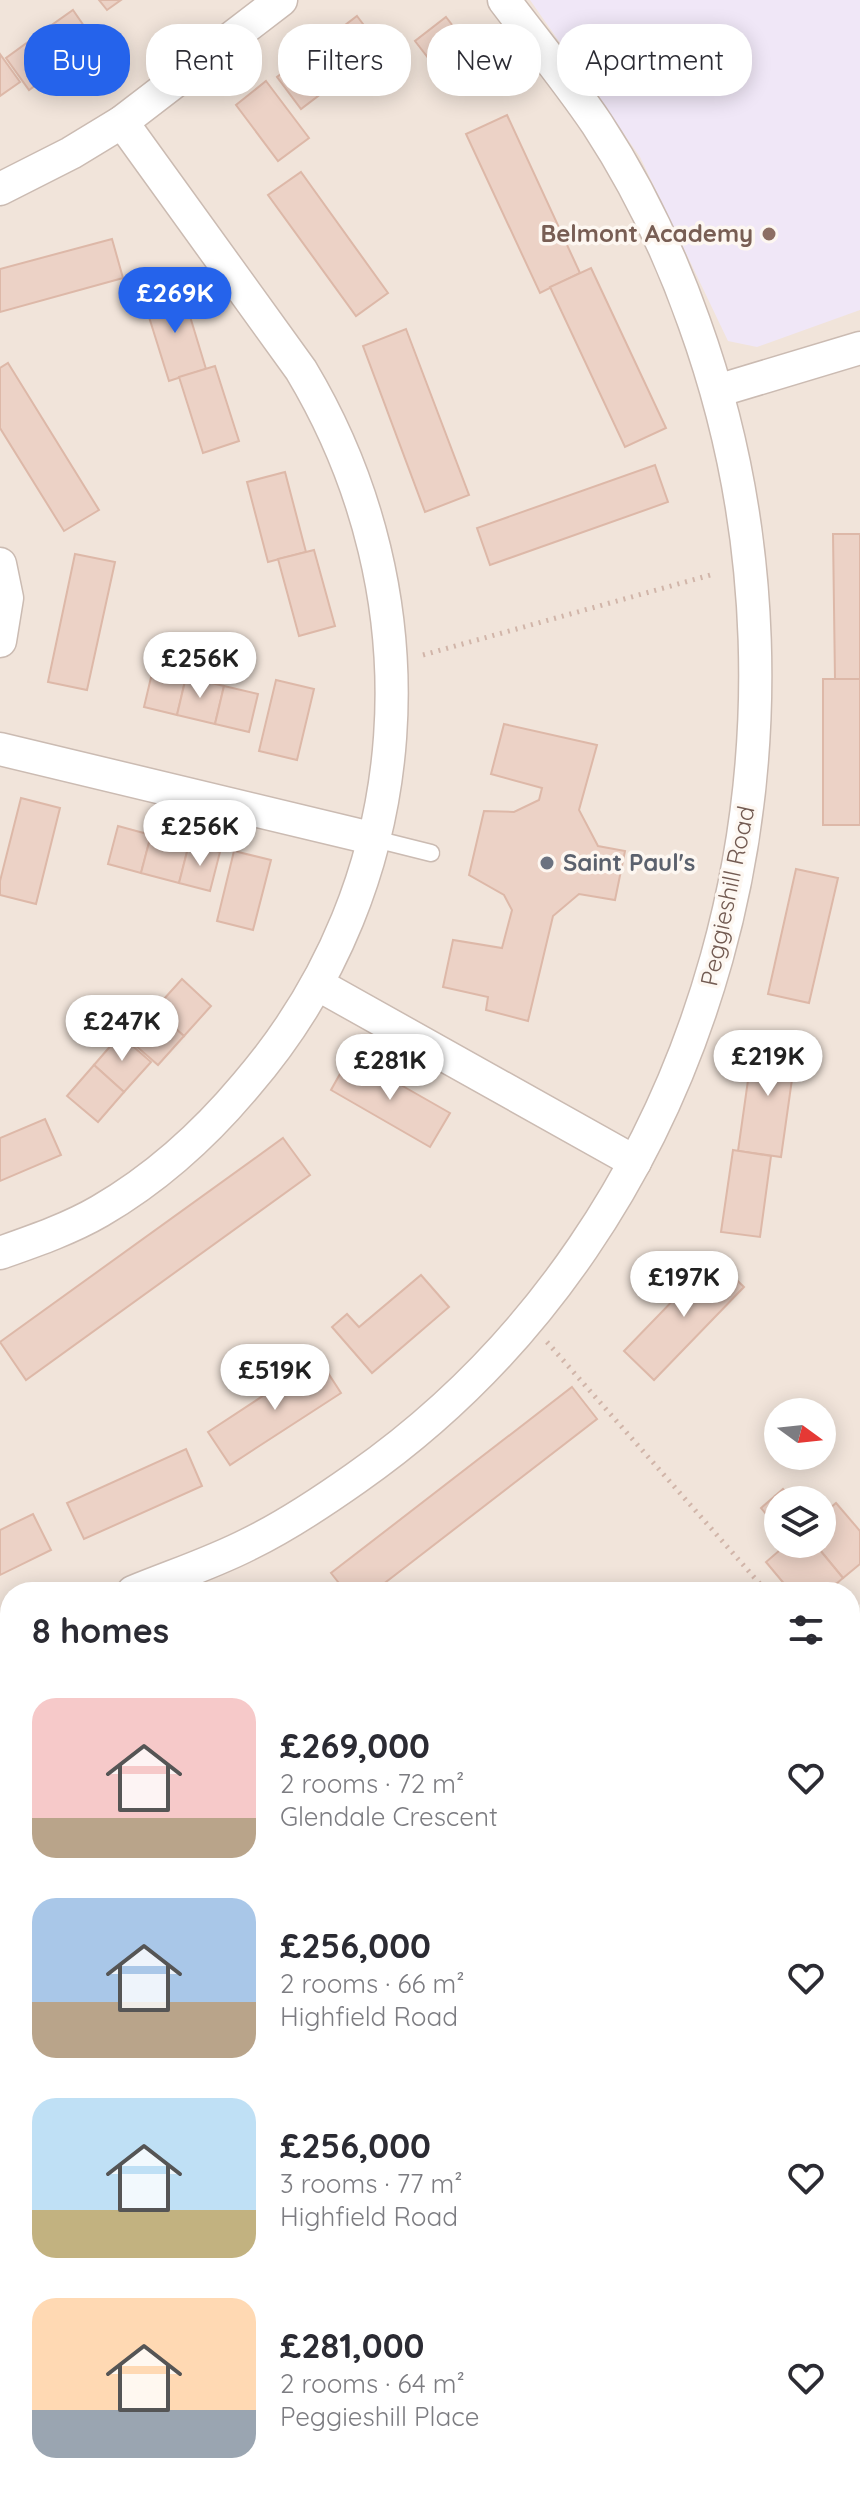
<!DOCTYPE html>
<meta charset="utf-8">
<style>
:root{--surface:#fff;--page:#f7f7f7;--text:#2b2b33;--muted:#7c7c81;--accent:#2563eb}
body{margin:0;font-family:Quicksand,sans-serif;background:var(--page);color:var(--text);height:100vh;display:flex;flex-direction:column;font-size:30px;white-space:nowrap}
*{box-sizing:border-box;margin:0}
p{font-size:26px;color:var(--muted)}
.icon{flex:none;width:44px;height:44px;fill:none;stroke:currentColor;stroke-width:2;stroke-linecap:round;stroke-linejoin:round}
.map{position:relative;flex:1;overflow:hidden}
.details{position:absolute;left:0px;top:1582px;width:860px;height:914px;display:flex;flex-direction:column;background:var(--surface);border-radius:32px 32px 0 0;box-shadow:0 4px 20px #0003}
.details>*{flex:none}
.top-card{position:absolute;left:24px;top:24px;width:812px;height:72px;display:flex;gap:16px}
.needle{width:52px;rotate:105deg}
.tools{position:absolute;left:764px;top:1398px;display:grid;gap:16px}
.tools a{display:grid;place-items:center;width:72px;height:72px;border-radius:50%;background:var(--surface);box-shadow:0 4px 20px #0003;font-size:40px}
.price{position:absolute;translate:-50% -68px;padding:0 18px;border-radius:28px;background:#fff;color:#222;font-size:26px;line-height:52px;filter:drop-shadow(0 2px 4px #0008)}
.price::after{content:'';position:absolute;left:50%;top:48px;width:24px;height:18px;margin-left:-12px;background:inherit;clip-path:polygon(0 0,100% 0,50% 100%)}
.price.selected{background:var(--accent);color:#fff}
ul{padding:0;list-style:none}
li{display:flex;align-items:center;gap:24px;height:200px;padding:0 32px}
li span{display:grid;place-items:center;flex:none;width:224px;height:160px;border-radius:24px;color:#555}
li>.icon{margin-inline-start:auto}
span .icon{width:96px;height:96px;fill:#fffc;stroke-width:1}
li b{font-size:34px}
h2{display:flex;justify-content:space-between;align-items:center;height:96px;padding:0 32px;font-size:34px}
.tag{padding:0 28px;border-radius:32px;background:var(--surface);box-shadow:0 4px 20px #0003;font-size:28px;line-height:72px}
.tag.selected{background:var(--accent);color:#fff}
.map>svg:first-child{display:block}
.residential{fill:#f1e4da;fill-rule:evenodd}
.education{fill:#f0e7f7}
.green{fill:#d9e7cb}
.building{fill:#ecd2c6;stroke:#ddb8a8;stroke-width:2}
.lines{fill:none;stroke-linecap:round;stroke-linejoin:round}
.service-casing{stroke:#cbbbb2;stroke-width:19}
.minor-casing{stroke:#cbbbb2;stroke-width:35}
.primary-casing{stroke:#d8d1ce;stroke-width:47}
.path{stroke:#d1b5a9;stroke-width:5;stroke-dasharray:2 6;stroke-linecap:butt}
.service{stroke:#fff;stroke-width:16}
.minor{stroke:#fff;stroke-width:32}
.primary{stroke:#f0d1ac;stroke-width:44}
.education-dot{fill:#8d6e63;stroke:#fdf7f1;stroke-width:3}
.worship-dot{fill:#6b7280;stroke:#fdf7f1;stroke-width:3}
.labels{text-anchor:middle;stroke-width:7;stroke-linejoin:round;paint-order:stroke}
.education-label{font-size:24px;font-weight:bold;fill:#785e54;stroke:#fdf7f1;text-anchor:end}
.worship-label{font-size:24px;font-weight:bold;fill:#5b616d;stroke:#fdf7f1;text-anchor:start}
.street-label{font-size:24px;fill:#725a51;stroke:#fdf7f1}
</style>
<div class="map">
<svg width="860" height="2495" viewBox="0 0 860 2495">
<rect width="100%" height="100%" fill="#faf3eb"/>
<g class="residential">
<path d="M0,0h860v1604l-10,8v-20h-840v894h423l4,9h-437zM778,1412h44v44h-44zM778,1500h44v44h-44z"/>
<polygon points="860,1991 860,2349 850,2320 850,2016"/>
</g>
<polygon class="education" points="530,0 860,0 860,310 757,347 728,341 640,157"/>
<g class="green">
<polygon points="860,1644 860,1991 850,2016 850,1651"/>
<polygon points="850,2320 860,2349 860,2495 439,2495 434,2486 850,2486"/>
</g>
<g class="building">
<polygon points="99,0 121,0 107,10"/>
<polygon points="73,10 95,42 62,66 39,34"/>
<polygon points="357,16 381,48 301,109 277,77"/>
<polygon points="446,17 467,44 436,68 415,41"/>
<polygon points="39,34 62,66 29,90 6,58"/>
<polygon points="467,44 486,70 455,93 436,68"/>
<polygon points="0,54 20,82 0,96"/>
<polygon points="266,81 309,138 278,161 236,105"/>
<polygon points="507,115 580,273 540,293 466,134"/>
<polygon points="301,172 388,293 356,316 268,195"/>
<polygon points="112,239 123,278 0,312 0,269"/>
<polygon points="591,268 666,428 625,447 550,287"/>
<polygon points="182,290 206,369 169,381 144,301"/>
<polygon points="406,329 469,495 425,512 363,346"/>
<polygon points="8,363 99,510 64,531 0,428 0,368"/>
<polygon points="215,366 239,441 203,453 179,377"/>
<polygon points="655,465 668,502 490,565 477,528"/>
<polygon points="285,472 306,552 268,562 247,482"/>
<polygon points="833,534 860,534 860,679 835,679"/>
<polygon points="314,550 335,626 299,636 278,559"/>
<polygon points="75,554 115,562 87,690 48,682"/>
<polygon points="153,669 186,677 177,715 144,707"/>
<polygon points="186,677 224,686 215,724 177,715"/>
<rect x="823" y="679" width="37" height="146"/>
<polygon points="276,680 314,689 297,760 259,751"/>
<polygon points="224,686 258,694 249,732 215,724"/>
<polygon points="504,724 597,745 579,810 598,846 625,851 615,900 579,894 553,916 528,1021 486,1010 488,997 443,987 453,940 502,948 512,910 504,895 469,875 484,811 514,812 539,800 542,788 491,774"/>
<polygon points="21,798 60,808 36,904 0,895 0,881"/>
<polygon points="118,826 151,835 141,873 108,864"/>
<polygon points="151,835 189,844 179,883 141,873"/>
<polygon points="189,844 220,852 210,891 179,883"/>
<polygon points="234,851 271,860 253,930 217,921"/>
<polygon points="796,869 838,878 809,1003 768,994"/>
<polygon points="182,979 211,1006 184,1036 154,1010"/>
<polygon points="154,1010 184,1036 158,1065 128,1039"/>
<polygon points="120,1035 151,1062 124,1092 94,1065"/>
<polygon points="754,1038 797,1044 781,1157 738,1151"/>
<polygon points="350,1056 450,1113 430,1147 331,1090"/>
<polygon points="94,1065 124,1092 98,1122 67,1096"/>
<polygon points="45,1119 61,1155 0,1181 0,1138"/>
<polygon points="283,1138 310,1175 26,1380 0,1342"/>
<polygon points="733,1150 771,1156 760,1237 721,1232"/>
<polygon points="714,1258 744,1287 654,1380 624,1351"/>
<polygon points="421,1275 449,1307 372,1373 332,1327 347,1314 359,1327"/>
<polygon points="319,1359 341,1393 230,1465 208,1432"/>
<polygon points="572,1387 597,1419 373,1592 346,1592 331,1573"/>
<polygon points="186,1449 202,1486 84,1539 67,1503"/>
<polygon points="783,1489 793,1500 778,1500 775,1496"/>
<polygon points="775,1496 778,1500 778,1528 761,1508"/>
<polygon points="836,1503 860,1531 860,1564 843,1578 815,1544 822,1544 822,1515"/>
<polygon points="33,1514 51,1550 0,1575 0,1530"/>
<polygon points="787,1544 815,1544 843,1578 827,1592 791,1592 766,1562"/>
<polygon points="10,1715 10,1758 0,1763 0,1719"/>
<polygon points="10,1959 10,1992 0,1968 0,1963"/>
<polygon points="10,2236 10,2292 0,2296 0,2240"/>
<polygon points="10,2435 10,2471 0,2448 0,2439"/>
<polygon points="10,2481 10,2486 19,2486 23,2495 0,2495 0,2482 1,2485"/>
<polygon points="59,2486 123,2486 124,2487 106,2495 63,2495"/>
<polygon points="236,2486 305,2486 281,2495 239,2495"/>
</g>
<g class="lines">
<defs>
<g id="service">
<polyline points="375,839 431,853"/>
<polyline points="850,1973 860,1956"/>
<polyline points="735,2495 736,2486"/>
</g>
<g id="minor">
<polyline points="0,189 71,153 122,122 281,0"/>
<polyline points="717,391 860,348"/>
<polyline points="0,564 7,598 0,641"/>
<polyline points="0,749 375,839"/>
<polyline points="317,984 635,1162"/>
<path d="M0,1253c34,-12 69,-24 100,-42 55,-32 105,-77 146,-126 175,-203 191,-488 55,-715l-179,-248"/>
<path d="M133,1592c39,-16 79,-29 116,-48 37,-18 73,-42 107,-66 363,-254 486,-747 338,-1156 -24,-68 -57,-137 -97,-198 -29,-43 -62,-83 -93,-124"/>
<polyline points="0,1646 10,1642"/>
<polyline points="0,2045 10,2041"/>
<polyline points="192,2486 196,2495"/>
</g>
<g id="primary">
<polyline points="850,1650 860,1642"/>
<polyline points="0,2154 10,2150"/>
</g>
</defs>
<use href="#service" class="service-casing"/>
<use href="#minor" class="minor-casing"/>
<use href="#primary" class="primary-casing"/>
<g class="path">
<polyline points="423,655 714,574"/>
<polyline points="547,1342 767,1592"/>
</g>
<use href="#service" class="service"/>
<use href="#minor" class="minor"/>
<use href="#primary" class="primary"/>
</g>
<circle class="education-dot" cx="769" cy="234" r="8"/>
<circle class="worship-dot" cx="547" cy="863" r="8"/>
<g class="labels">
<g class="education-label">
<text x="753" y="242">Belmont Academy</text>
</g>
<g class="worship-label">
<text x="563" y="871">Saint Paul's</text>
</g>
<g class="street-label">
<text transform="translate(728 896) rotate(-78)" y="8">Peggieshill Road</text>
</g>
</g>
</svg>
<div class="tools">
<a><svg class="needle" viewBox="-14 -14 28 28"><path d="M0-13l5 13h-10z" fill="#e53935"/><path d="M0 13l5-13h-10z" fill="#7c7c81"/></svg></a>
<a><svg class="icon" aria-label="layers" viewBox="0 0 24 24"><path d="M12 4l9 5-9 5-9-5zM3 14l9 5 9-5"/></svg></a>
</div>
<b class="price selected" style="left:175px;top:335px">£269K</b>
<b class="price" style="left:200px;top:700px">£256K</b>
<b class="price" style="left:200px;top:868px">£256K</b>
<b class="price" style="left:122px;top:1063px">£247K</b>
<b class="price" style="left:768px;top:1098px">£219K</b>
<b class="price" style="left:390px;top:1102px">£281K</b>
<b class="price" style="left:684px;top:1319px">£197K</b>
<b class="price" style="left:275px;top:1412px">£519K</b>
<div class="top-card">
<a class="tag selected">Buy</a>
<a class="tag">Rent</a>
<a class="tag">Filters</a>
<a class="tag">New</a>
<a class="tag">Apartment</a>
</div>
<section class="details">
<h2>8 homes<svg class="icon" aria-label="filters" viewBox="0 0 24 24"><path d="M4 7h16M4 17h16"/><circle cx="9" cy="7" r="2"/><circle cx="15" cy="17" r="2"/></svg></h2>
<ul>
<li><span style="background:linear-gradient(#f6c9c9 75%,#b9a48a 0)"><svg class="icon" aria-label="home" viewBox="0 0 24 24"><path d="M3 11l9-7 9 7M6 9v11h12V9"/></svg></span><div><b>£269,000</b><p>2 rooms · 72 m²</p><p>Glendale Crescent</p></div><svg class="icon" aria-label="heart" viewBox="0 0 24 24"><path d="M12 20l-8-8c-3-5 5-10 8-4 3-6 11-1 8 4z"/></svg></li>
<li><span style="background:linear-gradient(#a9c7e8 65%,#b9a48a 0)"><svg class="icon" aria-label="home" viewBox="0 0 24 24"><path d="M3 11l9-7 9 7M6 9v11h12V9"/></svg></span><div><b>£256,000</b><p>2 rooms · 66 m²</p><p>Highfield Road</p></div><svg class="icon" aria-label="heart" viewBox="0 0 24 24"><path d="M12 20l-8-8c-3-5 5-10 8-4 3-6 11-1 8 4z"/></svg></li>
<li><span style="background:linear-gradient(#bfe0f5 70%,#c2b280 0)"><svg class="icon" aria-label="home" viewBox="0 0 24 24"><path d="M3 11l9-7 9 7M6 9v11h12V9"/></svg></span><div><b>£256,000</b><p>3 rooms · 77 m²</p><p>Highfield Road</p></div><svg class="icon" aria-label="heart" viewBox="0 0 24 24"><path d="M12 20l-8-8c-3-5 5-10 8-4 3-6 11-1 8 4z"/></svg></li>
<li><span style="background:linear-gradient(#ffd9b3 70%,#9aa5b1 0)"><svg class="icon" aria-label="home" viewBox="0 0 24 24"><path d="M3 11l9-7 9 7M6 9v11h12V9"/></svg></span><div><b>£281,000</b><p>2 rooms · 64 m²</p><p>Peggieshill Place</p></div><svg class="icon" aria-label="heart" viewBox="0 0 24 24"><path d="M12 20l-8-8c-3-5 5-10 8-4 3-6 11-1 8 4z"/></svg></li>
</ul>
</section>
</div>
